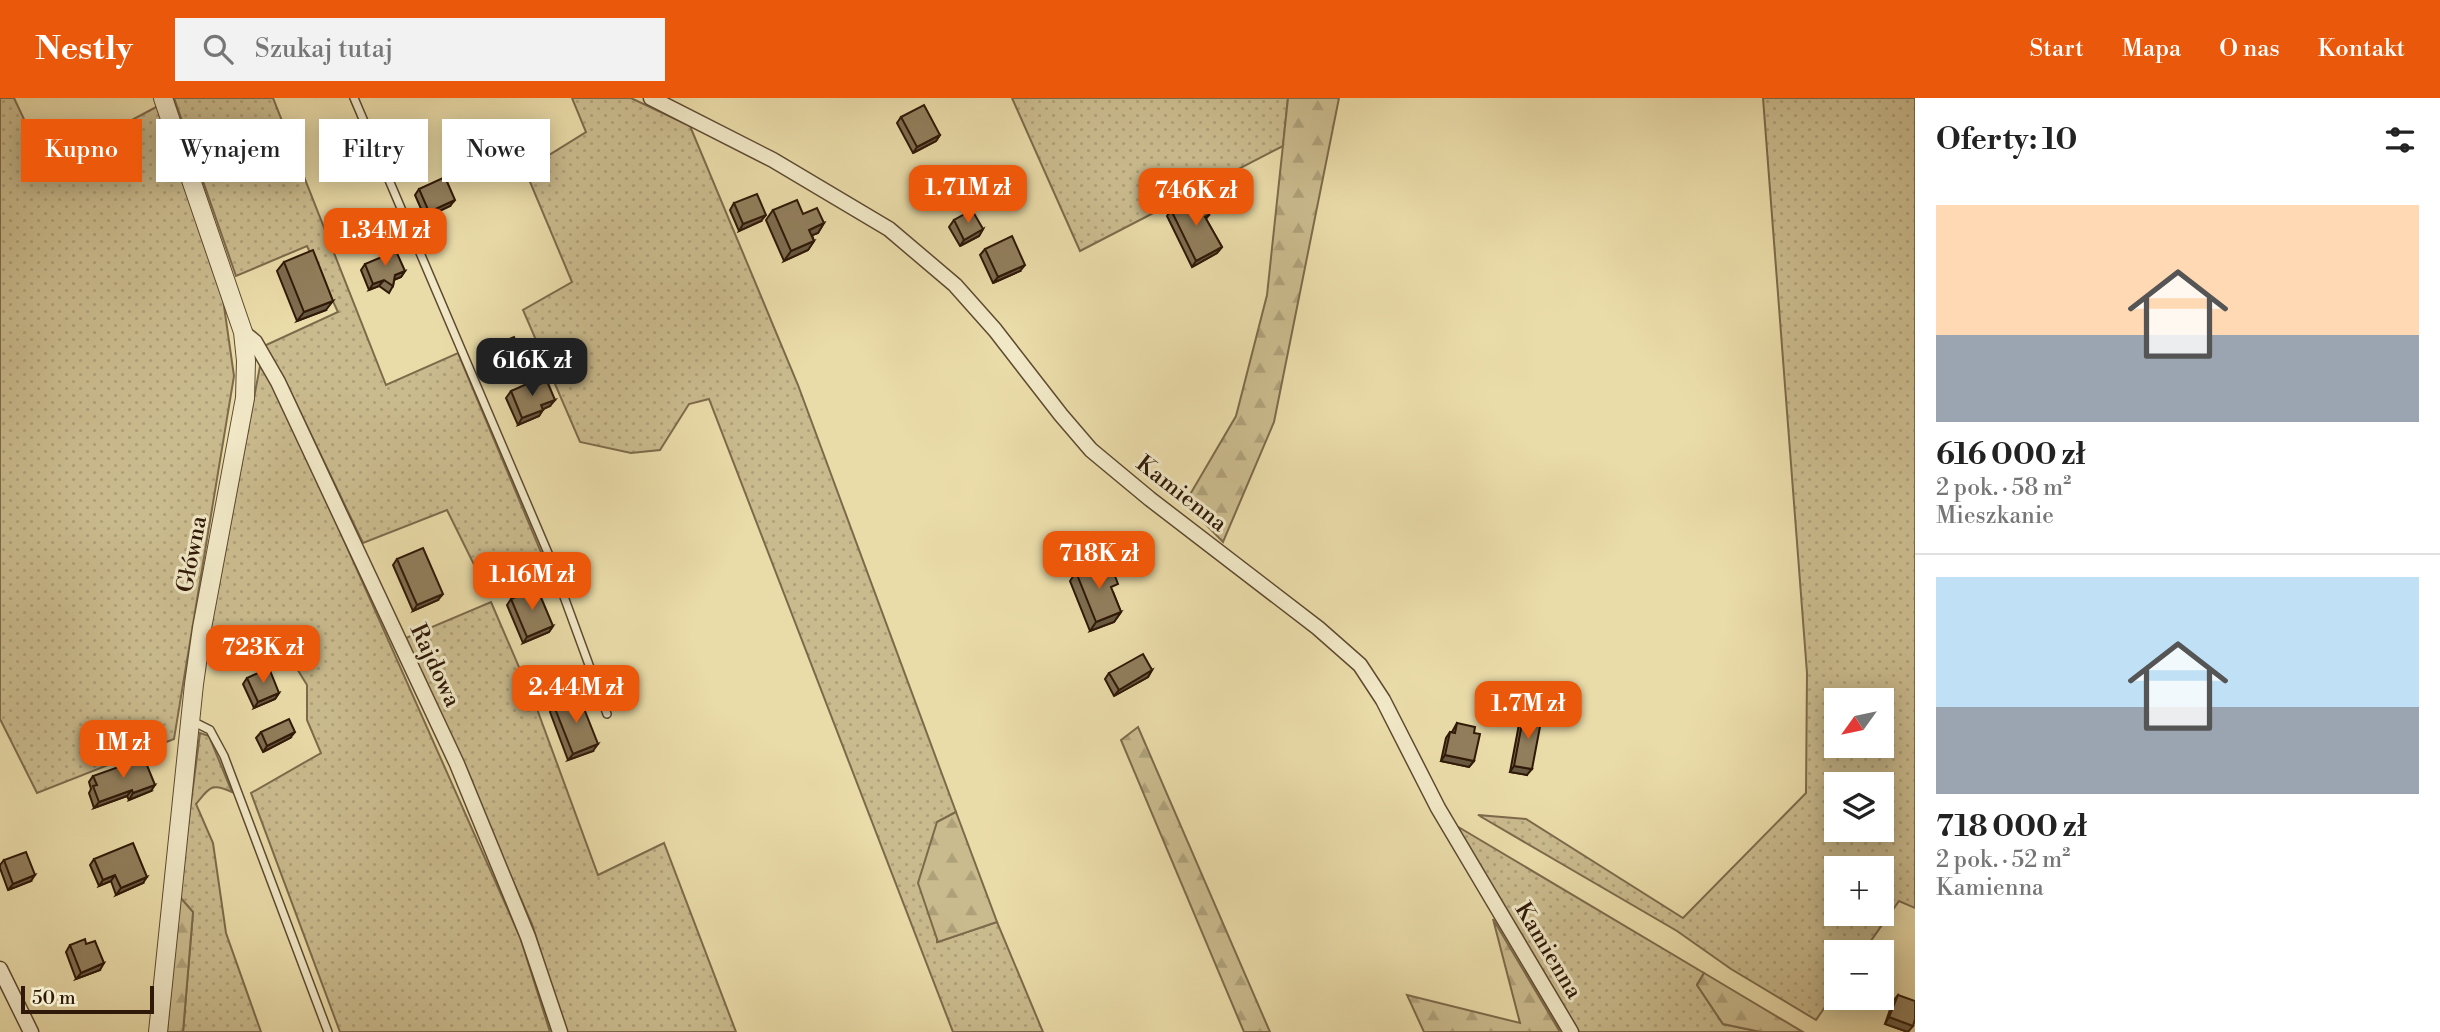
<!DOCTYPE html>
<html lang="pl">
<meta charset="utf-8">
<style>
:root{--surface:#fff;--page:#f2f2f2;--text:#222;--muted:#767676;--line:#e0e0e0;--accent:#ea580c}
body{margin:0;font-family:"Libre Bodoni",serif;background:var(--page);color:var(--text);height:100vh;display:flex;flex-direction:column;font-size:26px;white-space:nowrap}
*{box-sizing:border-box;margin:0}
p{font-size:23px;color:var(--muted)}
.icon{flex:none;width:38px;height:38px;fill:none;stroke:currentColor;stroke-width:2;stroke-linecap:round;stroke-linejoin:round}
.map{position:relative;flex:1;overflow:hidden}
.drawer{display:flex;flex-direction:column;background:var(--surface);width:525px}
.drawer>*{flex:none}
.top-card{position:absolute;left:21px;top:21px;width:665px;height:63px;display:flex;gap:14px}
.needle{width:46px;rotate:237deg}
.tools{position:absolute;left:1824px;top:590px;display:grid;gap:14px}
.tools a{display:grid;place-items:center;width:70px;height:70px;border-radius:0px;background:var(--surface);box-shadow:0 4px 18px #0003;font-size:35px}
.scale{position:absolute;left:21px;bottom:18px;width:133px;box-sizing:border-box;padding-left:7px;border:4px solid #301908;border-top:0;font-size:19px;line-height:24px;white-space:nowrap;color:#301908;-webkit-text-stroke:5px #f1e8c7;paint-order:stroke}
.price{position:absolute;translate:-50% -60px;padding:0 16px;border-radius:14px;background:var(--accent);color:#fff;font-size:23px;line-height:46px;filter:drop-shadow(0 2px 4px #0008)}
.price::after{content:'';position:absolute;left:50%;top:42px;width:21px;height:16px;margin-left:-10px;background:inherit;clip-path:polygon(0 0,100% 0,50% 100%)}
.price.active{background:#222;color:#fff}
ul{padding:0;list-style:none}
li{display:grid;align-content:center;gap:14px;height:371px;padding:0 21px}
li+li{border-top:2px solid var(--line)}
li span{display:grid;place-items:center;height:217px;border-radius:0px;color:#555}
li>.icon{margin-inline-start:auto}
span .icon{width:126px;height:126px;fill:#fffc;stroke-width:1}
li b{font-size:30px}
h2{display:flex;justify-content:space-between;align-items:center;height:84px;padding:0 21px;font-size:30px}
.pill{padding:0 24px;border-radius:0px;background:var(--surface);box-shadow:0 4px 18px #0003;font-size:24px;line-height:63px}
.pill.active{background:var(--accent);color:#fff}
header{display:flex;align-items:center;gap:42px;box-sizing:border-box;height:98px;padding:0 35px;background:var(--accent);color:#fff}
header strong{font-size:33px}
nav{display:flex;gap:38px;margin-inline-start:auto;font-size:24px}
.search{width:490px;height:63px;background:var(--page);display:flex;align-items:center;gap:18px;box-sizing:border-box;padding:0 24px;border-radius:0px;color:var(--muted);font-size:26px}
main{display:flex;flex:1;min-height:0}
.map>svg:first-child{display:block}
.grass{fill:url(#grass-dots);stroke:#7d6a4b;stroke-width:2;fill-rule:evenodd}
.forest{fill:url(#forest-firs);stroke:#7d6a4b;stroke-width:2}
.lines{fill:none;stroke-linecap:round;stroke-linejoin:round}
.service-casing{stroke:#5e4a30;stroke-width:10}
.minor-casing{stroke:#5e4a30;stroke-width:17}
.tertiary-casing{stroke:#5e4a30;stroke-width:20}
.service{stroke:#f1e8c7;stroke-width:7}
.minor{stroke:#f1e8c7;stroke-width:14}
.tertiary{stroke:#f1e8c7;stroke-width:18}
.wall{fill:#7d6c4f;stroke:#301908;stroke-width:2}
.shaded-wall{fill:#665840;stroke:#301908;stroke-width:2}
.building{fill:#917e5c;stroke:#301908;stroke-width:2}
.labels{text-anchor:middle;stroke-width:6;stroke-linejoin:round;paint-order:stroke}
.street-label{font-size:23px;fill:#301908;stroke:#f1e8c7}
</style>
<header>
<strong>Nestly</strong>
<div class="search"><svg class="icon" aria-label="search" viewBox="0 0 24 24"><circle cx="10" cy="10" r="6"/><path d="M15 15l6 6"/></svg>Szukaj tutaj</div>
<nav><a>Start</a><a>Mapa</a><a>O nas</a><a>Kontakt</a></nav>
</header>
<main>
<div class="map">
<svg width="1915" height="934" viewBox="0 0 1915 934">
<defs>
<pattern id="grass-dots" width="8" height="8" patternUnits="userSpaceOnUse" patternTransform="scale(1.75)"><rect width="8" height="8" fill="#cabb8e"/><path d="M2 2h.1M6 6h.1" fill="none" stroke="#aea079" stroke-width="1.8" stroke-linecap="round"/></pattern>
<pattern id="forest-firs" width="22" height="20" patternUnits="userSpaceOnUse" patternTransform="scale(1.75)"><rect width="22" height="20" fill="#cabb8e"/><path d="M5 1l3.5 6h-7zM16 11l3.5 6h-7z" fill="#aea079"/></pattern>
</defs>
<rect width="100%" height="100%" fill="#eadca9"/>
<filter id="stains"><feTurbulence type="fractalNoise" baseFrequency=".00286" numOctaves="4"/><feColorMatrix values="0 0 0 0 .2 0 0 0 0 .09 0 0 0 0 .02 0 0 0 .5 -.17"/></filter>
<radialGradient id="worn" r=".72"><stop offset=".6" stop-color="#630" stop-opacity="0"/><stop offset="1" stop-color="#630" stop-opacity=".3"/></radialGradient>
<g class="grass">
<polygon points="0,0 14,0 46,68 158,8 223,201 234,278 174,641 37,695 0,621"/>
<polygon points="174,0 273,0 386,287 458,255 548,471 490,499 447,412 363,445 285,282 264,248 338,214 307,148 236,178"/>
<polygon points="572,0 631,0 690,28 798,287 956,714 937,724 937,844 997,824 1043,934 953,934 709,301 689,306 660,352 631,355 580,344 523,212 572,184 525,72 586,34"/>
<polygon points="1012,0 1288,0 1283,48 1080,153"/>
<path d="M1763,0h152v810l-16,-7 -36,51h-27v39l-20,29 -85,-51 -54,-38 -199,-116 48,4 157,99 123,-125 1,-120zM1881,602v46h-45v-46zM1836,686h45v46h-45zM1881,770v46h-45v-46z"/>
<polygon points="260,268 275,287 520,839 550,934 340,934 251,695 321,655 307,622 307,587 283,548 224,542 210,534"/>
<polygon points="491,504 537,611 598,777 664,745 736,934 566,934 532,826 406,540"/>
<path d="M200,635l9,3 23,56c-21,-10 -23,-4 -36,12l17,39 13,90 35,99h-78l10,-120 -14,-16z"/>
<polygon points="1455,727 1704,875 1697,887 1723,926 1761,934 1579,934"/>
</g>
<g class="forest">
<polygon points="1288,0 1339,0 1274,324 1223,444 1185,405 1236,318 1267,197"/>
<polygon points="1138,629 1270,934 1244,934 1121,642"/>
<polygon points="956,714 997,824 938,844 918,785 937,724"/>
<polygon points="179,798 193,814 183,934 167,934"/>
<polygon points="1493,821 1560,934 1424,934 1407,897 1520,925"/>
<polygon points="1704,875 1803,934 1761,934 1723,926 1697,887"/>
</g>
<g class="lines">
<defs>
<g id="service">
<polyline points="354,0 548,455 607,616"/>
<polyline points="192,623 210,632 224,658 328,934"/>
</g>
<g id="minor">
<polyline points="651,0 773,62 889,131 955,187 995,232 1061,317 1091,352 1150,401 1318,530 1360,567 1383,602 1438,710 1571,934"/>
<polyline points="243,234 255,244 278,284 457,666 528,839 560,934"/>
<polyline points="0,871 31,934"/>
</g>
<polyline id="tertiary" points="158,934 194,586 202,530 245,300 246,263 243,234 163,0"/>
</defs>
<use href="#service" class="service-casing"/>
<use href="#minor" class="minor-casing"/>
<use href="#tertiary" class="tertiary-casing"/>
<use href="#service" class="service"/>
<use href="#minor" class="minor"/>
<use href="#tertiary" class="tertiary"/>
</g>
<g class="wall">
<polygon points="901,19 940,37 936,43 913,55 897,25"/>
<polygon points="419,91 450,108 425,120 415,97"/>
<polygon points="734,105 761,123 739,133 730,112"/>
<polygon points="773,112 824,125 818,135 812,137 814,143 808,152 784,163 766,122"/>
<polygon points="1171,112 1209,117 1206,121 1222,149 1217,155 1192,169 1167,118"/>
<polygon points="954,122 983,131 979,138 960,148 949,129"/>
<polygon points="985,151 1020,173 993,185 980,157"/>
<polygon points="284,164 326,212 297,223 277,173"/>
<polygon points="365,166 405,173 401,179 394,182 393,188 389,195 379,188 369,192 361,172"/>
<polygon points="491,249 520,256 516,262 494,271 487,255"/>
<polygon points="533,289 550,308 543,311 539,318 518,327 506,300 511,293"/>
<polygon points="397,461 438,502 413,513 393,467"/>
<polygon points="1076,474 1113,494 1121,514 1114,524 1090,533 1070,483"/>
<polygon points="511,501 553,528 549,534 523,545 507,507"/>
<polygon points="1152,572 1148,579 1114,598 1105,581 1109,575"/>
<polygon points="247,580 279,595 275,601 254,610 243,586"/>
<polygon points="554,608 593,653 568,662 550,614"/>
<polygon points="1524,615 1527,677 1510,674 1520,621"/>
<polygon points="1457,625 1474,635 1474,663 1469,669 1441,663 1446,640 1450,634 1452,634"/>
<polygon points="261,634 290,640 263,654 256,640"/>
<polygon points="93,678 151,693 129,702 127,698 94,710 89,695 91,691 89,684"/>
<polygon points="94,761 143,785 116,797 111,783 99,788 90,767"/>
<polygon points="4,762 31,783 8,792 0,770 0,767"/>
<polygon points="86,846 100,872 76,881 66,854 70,847"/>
<polygon points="1898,897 1908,934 1885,926 1893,903"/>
</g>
<g class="shaded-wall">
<polygon points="940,37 936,43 913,55 917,49"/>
<polygon points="455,102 450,108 425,120 429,114"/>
<polygon points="766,117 761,123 739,133 743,126"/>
<polygon points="824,125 818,135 803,141 809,132"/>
<polygon points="983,131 979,138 960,148 964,142"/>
<polygon points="814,143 808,152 784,163 791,153"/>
<polygon points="1222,149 1217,155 1192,169 1196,163"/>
<polygon points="1025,167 1020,173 993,185 998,179"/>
<polygon points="405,173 401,179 391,183 395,177"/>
<polygon points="384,182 379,188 369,192 373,186"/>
<polygon points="333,203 326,212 297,223 304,214"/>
<polygon points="520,256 516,262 494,271 498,265"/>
<polygon points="555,302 550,308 537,314 541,307"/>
<polygon points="543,312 539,318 518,327 522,320"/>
<polygon points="443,496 438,502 413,513 417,507"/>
<polygon points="1121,514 1114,524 1090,533 1096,524"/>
<polygon points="553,528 549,534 523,545 527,539"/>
<polygon points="1152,572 1148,579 1114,598 1119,592"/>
<polygon points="279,595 275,601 254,610 258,604"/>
<polygon points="295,634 290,640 263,654 267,648"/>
<polygon points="598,646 593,653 568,662 573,656"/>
<polygon points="1445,657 1474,663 1469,669 1441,663"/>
<polygon points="1514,668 1532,671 1527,677 1510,674"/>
<polygon points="155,687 151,693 129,702 133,695"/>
<polygon points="132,692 127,698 94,710 99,704"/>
<polygon points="35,777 31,783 8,792 13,786"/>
<polygon points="115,777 111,783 99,788 103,782"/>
<polygon points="147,779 143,785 116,797 121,790"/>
<polygon points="104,865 100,872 76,881 81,875"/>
<polygon points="1889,919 1913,928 1908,934 1885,926"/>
</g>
<g class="building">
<polygon points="924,7 940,37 917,49 901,19"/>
<polygon points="445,79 455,102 429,114 419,91"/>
<polygon points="757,96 766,117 743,126 734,105"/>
<polygon points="1200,98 1209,117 1205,119 1222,149 1196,163 1171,112"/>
<polygon points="797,102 803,116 817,110 824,125 809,132 814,143 791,153 773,112"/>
<polygon points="972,112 983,131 964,142 954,122"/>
<polygon points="1012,138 1025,167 998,179 985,151"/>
<polygon points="313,152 333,203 304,214 284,164"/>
<polygon points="396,153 405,173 395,177 393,188 384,182 373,186 365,166"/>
<polygon points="514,239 520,256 498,265 491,249"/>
<polygon points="547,283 555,302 541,307 543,312 522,320 511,293 531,284 533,289"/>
<polygon points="423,450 443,496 417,507 397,461"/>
<polygon points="1101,464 1106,476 1113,473 1118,486 1111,489 1121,514 1096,524 1076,474"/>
<polygon points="537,490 553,528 527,539 511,501"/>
<polygon points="1143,556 1152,572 1119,592 1109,575"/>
<polygon points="269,570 279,595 258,604 247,580"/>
<polygon points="579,598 598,646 573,656 554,608"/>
<polygon points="1524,615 1542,618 1532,671 1514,668"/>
<polygon points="289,621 295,634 267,648 261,634"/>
<polygon points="1457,625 1475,629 1474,635 1480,636 1474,663 1445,657 1450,634 1455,635"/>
<polygon points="144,660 155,687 133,695 132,692 99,704 93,688 97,687 93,678"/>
<polygon points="133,745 147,779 121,790 115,777 103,782 94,761"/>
<polygon points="26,754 35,777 13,786 4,762"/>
<polygon points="85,841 86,846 95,843 104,865 81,875 70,847"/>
<polygon points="1898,897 1915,903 1915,921 1913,928 1889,919"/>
</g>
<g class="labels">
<g class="street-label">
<text transform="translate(1182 395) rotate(38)" y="8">Kamienna</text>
<text transform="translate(191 456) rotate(-79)" y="8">Główna</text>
<text transform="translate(436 567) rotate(65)" y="8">Rajdowa</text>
<text transform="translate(1549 852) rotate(59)" y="8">Kamienna</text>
</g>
</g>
<rect width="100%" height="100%" filter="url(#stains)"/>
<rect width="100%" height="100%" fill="url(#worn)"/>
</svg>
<div class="tools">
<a><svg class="needle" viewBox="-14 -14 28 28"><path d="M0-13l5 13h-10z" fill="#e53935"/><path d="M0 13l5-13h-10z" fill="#767676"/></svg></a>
<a><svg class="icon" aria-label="layers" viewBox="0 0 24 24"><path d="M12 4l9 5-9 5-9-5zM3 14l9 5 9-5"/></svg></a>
<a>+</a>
<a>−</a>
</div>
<div class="scale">50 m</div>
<b class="price" style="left:968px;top:127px">1.71M zł</b>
<b class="price" style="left:1196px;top:130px">746K zł</b>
<b class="price" style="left:385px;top:170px">1.34M zł</b>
<b class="price active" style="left:532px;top:300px">616K zł</b>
<b class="price" style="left:1099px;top:493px">718K zł</b>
<b class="price" style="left:532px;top:514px">1.16M zł</b>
<b class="price" style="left:263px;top:587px">723K zł</b>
<b class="price" style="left:576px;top:627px">2.44M zł</b>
<b class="price" style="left:1528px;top:643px">1.7M zł</b>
<b class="price" style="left:123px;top:682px">1M zł</b>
<div class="top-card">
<a class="pill active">Kupno</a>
<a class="pill">Wynajem</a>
<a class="pill">Filtry</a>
<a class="pill">Nowe</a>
</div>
</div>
<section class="drawer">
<h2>Oferty: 10<svg class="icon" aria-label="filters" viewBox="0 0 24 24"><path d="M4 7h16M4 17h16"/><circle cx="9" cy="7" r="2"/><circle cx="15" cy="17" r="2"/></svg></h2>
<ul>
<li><span style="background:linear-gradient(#ffd9b3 60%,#9aa5b1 0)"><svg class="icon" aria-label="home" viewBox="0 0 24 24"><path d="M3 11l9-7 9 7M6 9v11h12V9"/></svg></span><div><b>616 000 zł</b><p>2 pok. · 58 m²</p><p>Mieszkanie</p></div></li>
<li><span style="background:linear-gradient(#bfe0f5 60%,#9aa5b1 0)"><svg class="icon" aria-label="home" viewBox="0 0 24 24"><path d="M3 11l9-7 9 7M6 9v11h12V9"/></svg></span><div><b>718 000 zł</b><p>2 pok. · 52 m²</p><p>Kamienna</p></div></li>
</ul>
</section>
</main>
